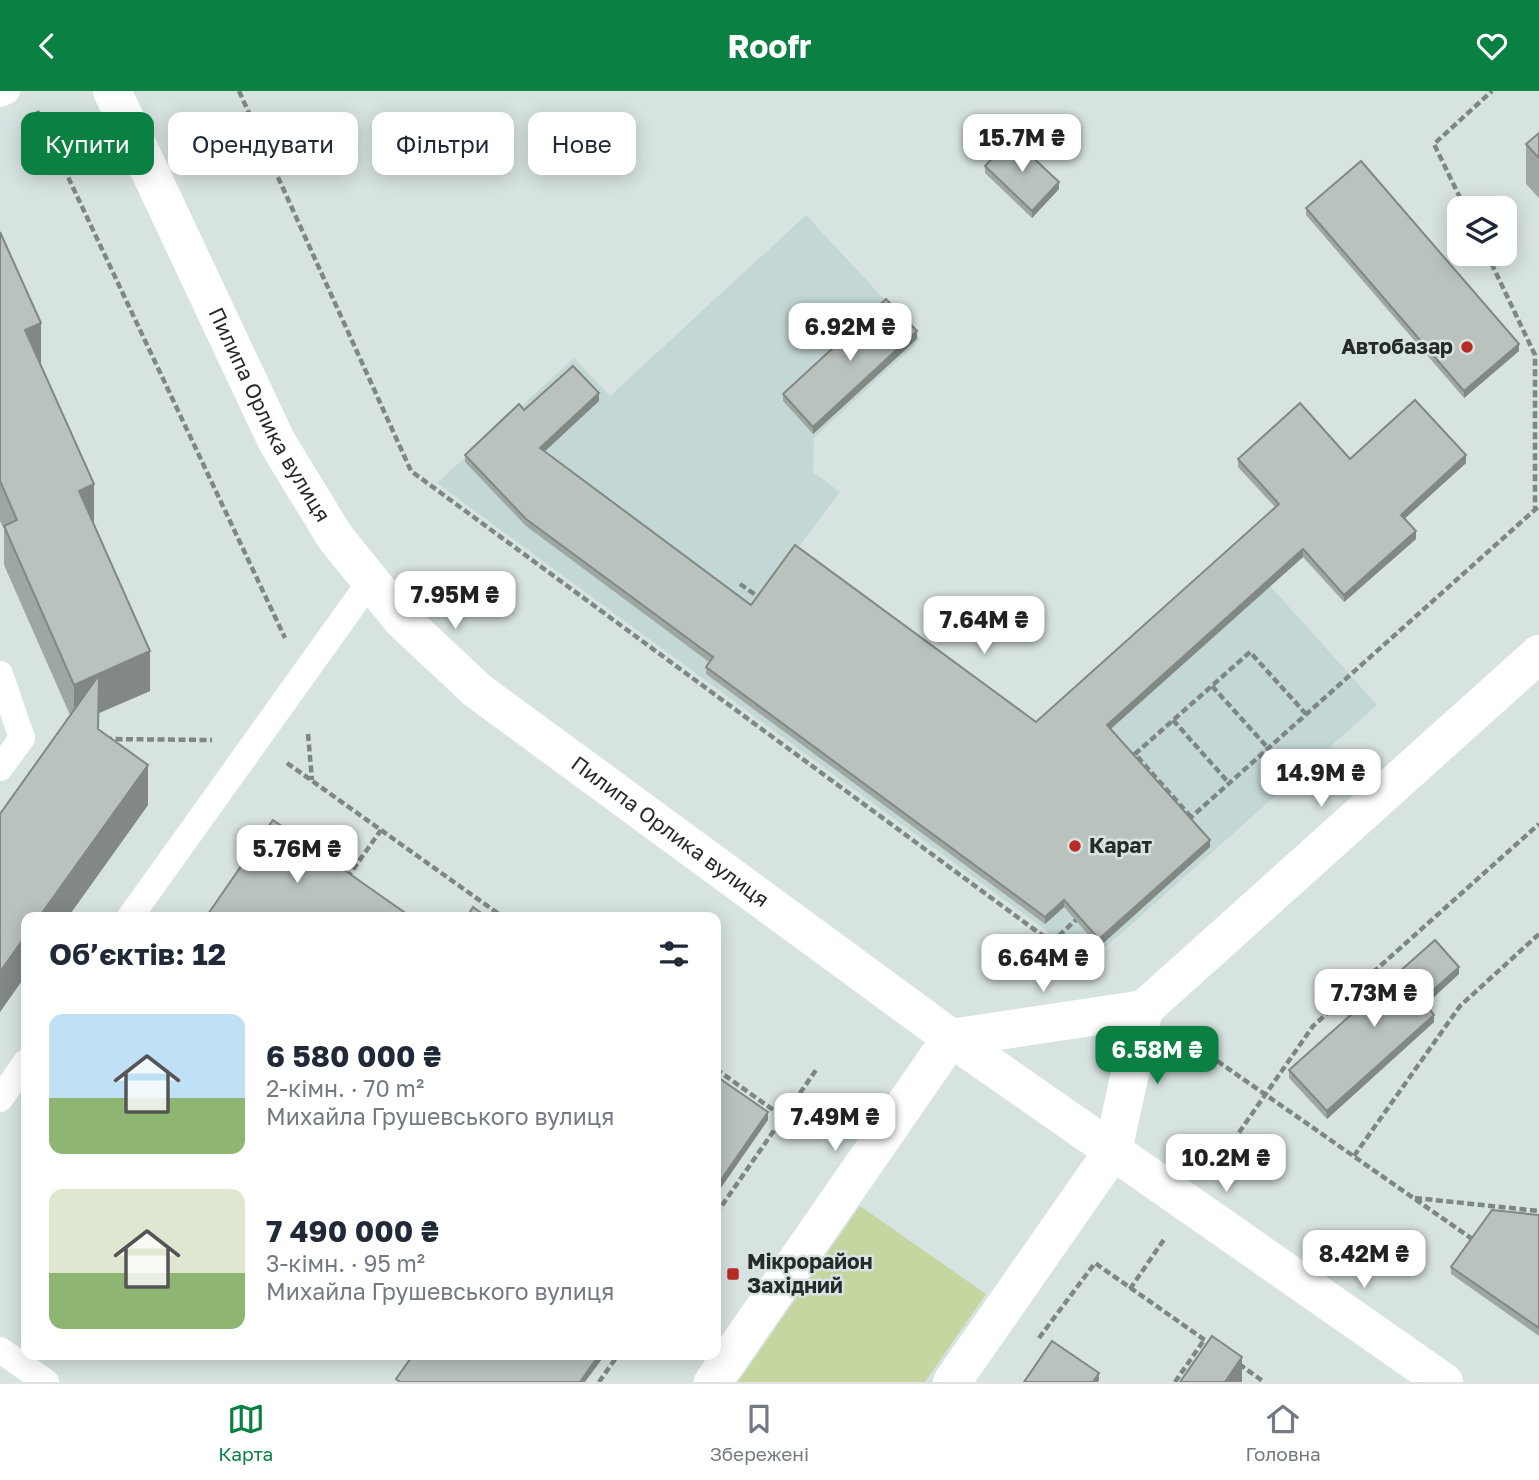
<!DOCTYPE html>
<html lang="uk">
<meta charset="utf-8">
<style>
:root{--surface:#fff;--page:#f6f6f7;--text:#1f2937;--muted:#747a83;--line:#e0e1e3;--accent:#0b8043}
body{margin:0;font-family:"Golos Text",sans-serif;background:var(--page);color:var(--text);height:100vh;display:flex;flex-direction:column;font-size:26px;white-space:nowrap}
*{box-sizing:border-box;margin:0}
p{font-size:23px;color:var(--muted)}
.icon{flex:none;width:38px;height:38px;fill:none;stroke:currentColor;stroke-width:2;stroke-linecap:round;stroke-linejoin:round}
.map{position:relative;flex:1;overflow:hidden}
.details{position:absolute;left:21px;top:821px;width:700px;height:448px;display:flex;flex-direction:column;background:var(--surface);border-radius:14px;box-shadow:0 4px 18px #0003}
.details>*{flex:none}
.banner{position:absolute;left:21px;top:21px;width:700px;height:63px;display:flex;gap:14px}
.fabs{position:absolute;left:1447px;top:105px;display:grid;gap:14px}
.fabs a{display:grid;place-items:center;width:70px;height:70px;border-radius:14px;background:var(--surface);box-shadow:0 4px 18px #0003;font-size:35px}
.price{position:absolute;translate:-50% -60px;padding:0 16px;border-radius:14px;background:#fff;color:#222;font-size:23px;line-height:46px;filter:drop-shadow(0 2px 4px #0008)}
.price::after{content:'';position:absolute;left:50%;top:42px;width:21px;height:16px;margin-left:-10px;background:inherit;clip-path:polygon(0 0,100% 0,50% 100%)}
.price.selected{background:var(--accent);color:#fff}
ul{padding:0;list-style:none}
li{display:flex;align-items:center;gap:21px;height:175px;padding:0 28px}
li span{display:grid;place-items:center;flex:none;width:196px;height:140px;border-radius:14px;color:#555}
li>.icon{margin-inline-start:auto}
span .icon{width:84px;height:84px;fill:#fffc;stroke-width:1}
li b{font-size:30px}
h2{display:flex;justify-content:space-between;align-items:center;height:84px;padding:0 28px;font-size:30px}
.pill{padding:0 24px;border-radius:14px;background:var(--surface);box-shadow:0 4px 18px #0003;font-size:24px;line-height:63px}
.pill.selected{background:var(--accent);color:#fff}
header{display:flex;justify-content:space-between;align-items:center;height:91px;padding:0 28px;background:var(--accent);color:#fff;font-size:32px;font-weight:700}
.tab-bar{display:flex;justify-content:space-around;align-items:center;height:98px;border-top:2px solid var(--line);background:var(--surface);font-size:19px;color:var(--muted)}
.tab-bar a{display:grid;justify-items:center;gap:4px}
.tab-bar .selected{color:var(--accent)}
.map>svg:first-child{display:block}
.built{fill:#c3d8d5}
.green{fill:#c5d6a0}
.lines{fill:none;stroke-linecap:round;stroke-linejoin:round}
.path{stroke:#7f8786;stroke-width:4.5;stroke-dasharray:7 3.5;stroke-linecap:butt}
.lane{stroke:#fff;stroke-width:26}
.street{stroke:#fff;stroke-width:38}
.secondary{stroke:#fff;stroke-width:38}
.wall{fill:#9fa7a2}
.shaded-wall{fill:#828884}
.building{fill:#b9c2bc;stroke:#828884;stroke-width:2}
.poi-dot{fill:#b92b25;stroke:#d7e3e1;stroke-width:2.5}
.labels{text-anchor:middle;stroke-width:5;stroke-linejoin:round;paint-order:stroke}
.poi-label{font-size:21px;font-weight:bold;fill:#262a2a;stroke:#d7e3e1;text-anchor:start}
.street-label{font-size:21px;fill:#262a2a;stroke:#d7e3e1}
</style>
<header><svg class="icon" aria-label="back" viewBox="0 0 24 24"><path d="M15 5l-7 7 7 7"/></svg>Roofr<svg class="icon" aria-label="heart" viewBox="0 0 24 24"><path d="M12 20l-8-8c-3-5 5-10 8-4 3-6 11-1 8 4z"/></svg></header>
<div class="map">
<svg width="1539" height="1291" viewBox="0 0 1539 1291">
<rect width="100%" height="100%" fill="#d7e3e1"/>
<polygon class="built" points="806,124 921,248 814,347 813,381 840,401 795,461 1035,638 1237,458 1377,614 1089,871 437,392 574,267 610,305"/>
<polygon class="green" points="860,1115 986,1203 925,1291 738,1291"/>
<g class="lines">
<g class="path">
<polyline points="239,0 411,380 1092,881"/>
<polyline points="37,20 285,547"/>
<polyline points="1465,117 1434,53 1492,0"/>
<polyline points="1487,163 1535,264 1535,417"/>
<polyline points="740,493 760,507"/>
<polyline points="1212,595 1268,657"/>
<polyline points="1173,629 1229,692"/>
<polyline points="308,643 312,689"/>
<polyline points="105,648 212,649"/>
<polyline points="287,672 503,826"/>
<polyline points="1191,726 1135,663 1250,561 1306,623"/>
<polyline points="1188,729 1539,415"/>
<polyline points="347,787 381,739"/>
<polyline points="1051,852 1079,826"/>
<polyline points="1183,946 1475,1150"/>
<polyline points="716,978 783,1026"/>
<polyline points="1354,1065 1460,915 1539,843"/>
<polyline points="1215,1076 1313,935 1539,733"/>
<polyline points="1415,1107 1539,1120"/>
<polyline points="716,1123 816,979"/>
<polyline points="1130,1198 1165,1147"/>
<polyline points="1039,1247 1095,1172 1212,1254"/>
<polyline points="1239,1273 1264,1291"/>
<polyline points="599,1291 618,1264"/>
<polyline points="1175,1291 1204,1249"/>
</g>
<g class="lane">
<polyline points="0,3 7,0"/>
<polyline points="0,583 22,647 0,677"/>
<polyline points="130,826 369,492"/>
<polyline points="0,1008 26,971"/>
<polyline points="0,1259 46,1291"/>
</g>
<g class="street">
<path id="s1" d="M112,0l165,351 58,95 67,83 76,71 473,347 193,-29 395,-355"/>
<polyline points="1113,1060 1144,918"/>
</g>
<g class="secondary">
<polyline points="713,1291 951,947 1444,1291"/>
<polyline points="952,1291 1113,1060"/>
</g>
</g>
<g class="wall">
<polygon points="1539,42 1539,107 1526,93 1526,53"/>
<polygon points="985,75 1059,98 1032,127 985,82"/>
<polygon points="1306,117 1519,260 1464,307 1306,124"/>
<polygon points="0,141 41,272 40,272 150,600 99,622 99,639 148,714 68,826 26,826 26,884 0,921 0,723 70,624 4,474 4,438 0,430"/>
<polygon points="917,248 813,343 783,310 783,303"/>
<polygon points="599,310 544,360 751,514 1036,631 1275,416 1238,376 1238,368 1350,368 1466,372 1404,428 1416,448 1344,511 1303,466 1111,638 1210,756 1099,856 1064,816 1045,833 706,583 706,576 709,571 526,435 465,371 465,364 524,319"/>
<polygon points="1459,883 1425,913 1434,931 1327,1028 1289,987 1289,979"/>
<polygon points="1539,1124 1539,1245 1451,1183 1451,1176"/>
</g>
<g class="shaded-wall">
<polygon points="1059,91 1059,98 1032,127 1032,120"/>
<polygon points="41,232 41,272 25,279 25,239"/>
<polygon points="917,240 917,248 813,343 813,336"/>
<polygon points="1519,253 1519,260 1464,307 1464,300"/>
<polygon points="599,302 599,310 540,365 540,357"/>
<polygon points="1466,364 1466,372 1401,431 1401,424"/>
<polygon points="94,393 94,433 79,400"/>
<polygon points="1416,440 1416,448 1344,511 1344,504"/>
<polygon points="1303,458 1303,466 1107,641 1107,634"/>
<polygon points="150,560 150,600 99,622 98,678 74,633 74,594"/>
<polygon points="148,674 148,714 68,826 39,826"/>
<polygon points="1210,749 1210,756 1099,856 1099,848"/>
<polygon points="1064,809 1064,816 1045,833 1045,826"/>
<polygon points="26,844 26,884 0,921 0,881"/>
<polygon points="1459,876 1459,883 1422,917 1422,909"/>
<polygon points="1434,924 1434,931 1327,1028 1327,1020"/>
<polygon points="768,1021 768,1029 716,1104 716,1096"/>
<polygon points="599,1264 605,1264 585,1291 580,1291"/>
<polygon points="1242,1266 1242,1291 1225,1291"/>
<polygon points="1099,1282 1099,1289 1098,1291 1093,1291"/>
</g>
<g class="building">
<polygon points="1539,42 1539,67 1526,53"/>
<polygon points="1012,47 1059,91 1032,120 985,75"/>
<polygon points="1361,70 1519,253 1464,300 1306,117"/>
<polygon points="0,141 41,232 25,239 94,393 79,400 150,560 74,594 4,435 17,429 0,390"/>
<polygon points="886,208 917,240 813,336 783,303"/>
<polygon points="573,275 599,302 540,357 751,514 795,454 1036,631 1279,413 1238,368 1300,312 1350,368 1415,309 1466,364 1401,424 1416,440 1344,504 1303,458 1107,634 1210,749 1099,848 1064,809 1045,826 706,576 713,566 526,428 465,364 519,313 524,319"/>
<polygon points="99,584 98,638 148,674 39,826 26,826 26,844 0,881 0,723"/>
<polygon points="273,729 411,826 206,826"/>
<polygon points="473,816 487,826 467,826"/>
<polygon points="1435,849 1459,876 1422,909 1434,924 1327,1020 1289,979"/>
<polygon points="716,985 768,1021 716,1096"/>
<polygon points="1492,1119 1539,1124 1539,1237 1451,1176"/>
<polygon points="1212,1245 1242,1266 1225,1291 1180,1291"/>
<polygon points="1052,1250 1099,1282 1093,1291 1024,1291"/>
<polygon points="413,1264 599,1264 580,1291 400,1291 396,1288"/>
</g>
<g class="poi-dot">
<circle cx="1467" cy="256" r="7"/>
<circle cx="1075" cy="755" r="7"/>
<rect x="726" y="1176" width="14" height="14" rx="3.5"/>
</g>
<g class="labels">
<g class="poi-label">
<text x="1453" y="263" text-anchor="end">Автобазар</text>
<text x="1089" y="762">Карат</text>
<text x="747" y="1178">Мікрорайон<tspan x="747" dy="24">Західний</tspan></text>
</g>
<g class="street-label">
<text dy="7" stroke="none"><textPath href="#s1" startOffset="360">Пилипа Орлика вулиця</textPath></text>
<text dy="7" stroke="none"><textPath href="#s1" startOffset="948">Пилипа Орлика вулиця</textPath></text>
</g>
</g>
</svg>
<div class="fabs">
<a><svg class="icon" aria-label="layers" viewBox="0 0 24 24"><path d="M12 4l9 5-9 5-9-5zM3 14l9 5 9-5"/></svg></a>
</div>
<b class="price" style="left:1022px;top:83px">15.7M ₴</b>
<b class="price" style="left:850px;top:272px">6.92M ₴</b>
<b class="price" style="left:455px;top:540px">7.95M ₴</b>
<b class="price" style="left:984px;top:565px">7.64M ₴</b>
<b class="price" style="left:1321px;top:718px">14.9M ₴</b>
<b class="price" style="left:297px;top:794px">5.76M ₴</b>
<b class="price" style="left:1043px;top:903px">6.64M ₴</b>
<b class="price" style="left:1374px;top:938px">7.73M ₴</b>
<b class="price selected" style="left:1157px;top:995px">6.58M ₴</b>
<b class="price" style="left:835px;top:1062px">7.49M ₴</b>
<b class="price" style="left:1226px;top:1103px">10.2M ₴</b>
<b class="price" style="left:1364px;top:1199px">8.42M ₴</b>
<div class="banner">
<a class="pill selected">Купити</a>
<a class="pill">Орендувати</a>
<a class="pill">Фільтри</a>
<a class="pill">Нове</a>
</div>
<section class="details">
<h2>Об’єктів: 12<svg class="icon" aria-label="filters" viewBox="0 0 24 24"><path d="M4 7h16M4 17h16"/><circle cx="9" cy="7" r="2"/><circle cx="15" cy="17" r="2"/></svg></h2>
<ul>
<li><span style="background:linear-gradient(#bfe0f5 60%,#8fb573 0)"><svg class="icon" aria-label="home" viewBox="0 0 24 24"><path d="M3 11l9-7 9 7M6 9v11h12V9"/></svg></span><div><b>6 580 000 ₴</b><p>2-кімн. · 70 m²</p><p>Михайла Грушевського вулиця</p></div></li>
<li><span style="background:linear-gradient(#dfe7d0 60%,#8fb573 0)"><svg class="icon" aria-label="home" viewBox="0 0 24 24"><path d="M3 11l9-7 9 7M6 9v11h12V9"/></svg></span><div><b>7 490 000 ₴</b><p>3-кімн. · 95 m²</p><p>Михайла Грушевського вулиця</p></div></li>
</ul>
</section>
</div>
<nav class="tab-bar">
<a class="selected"><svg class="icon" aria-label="map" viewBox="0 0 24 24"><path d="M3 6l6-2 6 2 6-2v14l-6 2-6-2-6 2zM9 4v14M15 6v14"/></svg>Карта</a>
<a><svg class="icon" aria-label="saved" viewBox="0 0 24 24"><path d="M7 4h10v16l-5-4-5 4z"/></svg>Збережені</a>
<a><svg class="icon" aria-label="home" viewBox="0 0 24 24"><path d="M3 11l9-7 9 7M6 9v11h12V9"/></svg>Головна</a>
</nav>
